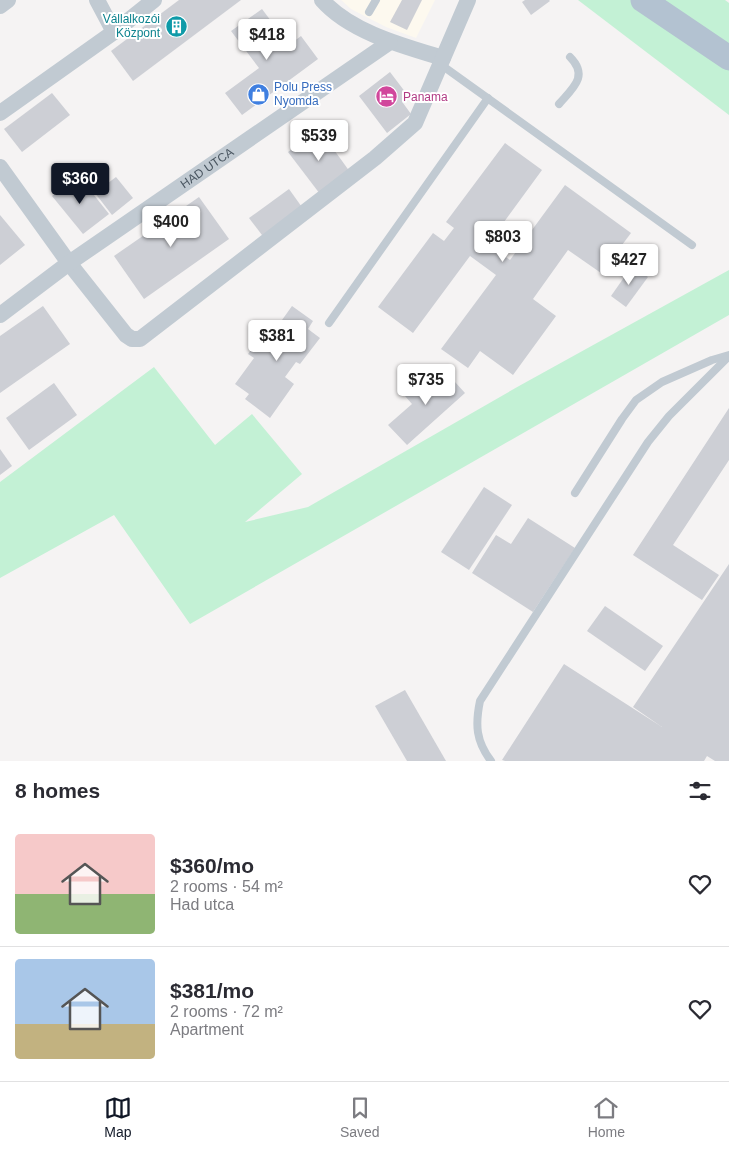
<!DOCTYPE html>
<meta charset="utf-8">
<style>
:root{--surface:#fff;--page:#f2f2f3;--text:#2b2b33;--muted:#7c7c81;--line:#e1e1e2;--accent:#111827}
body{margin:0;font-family:Arial,sans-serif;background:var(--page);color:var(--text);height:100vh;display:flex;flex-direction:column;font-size:19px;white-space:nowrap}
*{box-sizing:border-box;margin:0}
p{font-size:16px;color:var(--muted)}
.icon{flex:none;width:28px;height:28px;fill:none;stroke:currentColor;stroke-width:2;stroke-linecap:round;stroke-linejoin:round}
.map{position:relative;height:761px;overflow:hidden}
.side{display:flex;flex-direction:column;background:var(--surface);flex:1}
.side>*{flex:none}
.price{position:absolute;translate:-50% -42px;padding:0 11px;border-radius:5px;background:#fff;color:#222;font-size:16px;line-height:32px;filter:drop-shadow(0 1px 2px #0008)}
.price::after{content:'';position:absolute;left:50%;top:30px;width:15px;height:11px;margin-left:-8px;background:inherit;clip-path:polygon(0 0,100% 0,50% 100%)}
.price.active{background:var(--accent);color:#fff}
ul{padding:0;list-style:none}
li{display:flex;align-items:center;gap:15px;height:125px;padding:0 15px}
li+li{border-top:1px solid var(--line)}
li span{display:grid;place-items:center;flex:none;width:140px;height:100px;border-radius:5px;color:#555}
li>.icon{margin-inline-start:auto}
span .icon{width:60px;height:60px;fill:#fffc;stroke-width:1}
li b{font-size:21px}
h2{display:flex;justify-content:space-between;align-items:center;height:60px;padding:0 15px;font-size:21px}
.tabs{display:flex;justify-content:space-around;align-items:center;height:70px;border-top:1px solid var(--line);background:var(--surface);font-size:14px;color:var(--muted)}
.tabs a{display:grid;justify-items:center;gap:2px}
.tabs .active{color:var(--accent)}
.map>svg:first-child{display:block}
.commercial{fill:#fdf9ef}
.green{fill:#c3f1d5}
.building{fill:#cdcfd5}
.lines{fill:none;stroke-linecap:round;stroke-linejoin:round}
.service{stroke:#c1cad2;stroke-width:8}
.minor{stroke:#c1cad2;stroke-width:16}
.primary{stroke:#b3c2d1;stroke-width:25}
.labels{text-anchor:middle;stroke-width:4;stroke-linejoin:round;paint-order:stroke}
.culture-label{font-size:12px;fill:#0d838f;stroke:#fff;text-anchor:end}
.shop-label{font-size:12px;fill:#366cbe;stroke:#fff;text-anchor:start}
.hotel-label{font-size:12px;fill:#b23c85;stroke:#fff;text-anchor:start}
.street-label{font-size:12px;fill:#4a5661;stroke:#fff}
</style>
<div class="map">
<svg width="729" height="761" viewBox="0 0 729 761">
<rect width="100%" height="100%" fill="#f5f3f3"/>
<polygon class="commercial" points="341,0 435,0 416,38 386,27 351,9"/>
<g class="green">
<polygon points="578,0 725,0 729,3 729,115"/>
<polygon points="729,270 729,315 190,624 114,515 0,578 0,482 154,367 215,445 252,414 302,474 245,522 308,507 519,386"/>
</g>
<g class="building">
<polygon points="179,0 241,0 133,81 111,51"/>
<polygon points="402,0 422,0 407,30 390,22"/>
<polygon points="525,0 549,0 550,1 531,15 522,2"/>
<polygon points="262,9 289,45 301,36 318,59 242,115 225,93 259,68 231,31"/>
<polygon points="390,72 409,97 403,103 411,114 387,133 359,96"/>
<polygon points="52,93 70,115 22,152 4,129"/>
<polygon points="319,129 350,172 320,194 288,152"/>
<polygon points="505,143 542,170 488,244 510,260 565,185 631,233 601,273 568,250 533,299 556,316 513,375 480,351 468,368 441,349 496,275 470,256 413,333 378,307 433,233 444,241 454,228 446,222"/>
<polygon points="78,175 109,214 83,234 52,196"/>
<polygon points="116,177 133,198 112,215 95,193"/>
<polygon points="289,189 304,210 265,239 249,218"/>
<polygon points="199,197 229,239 144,299 114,256"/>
<polygon points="0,215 25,245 0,265"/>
<polygon points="632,266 648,277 626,307 611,296"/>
<polygon points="43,306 70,344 0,393 0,336"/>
<polygon points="292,306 313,321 308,329 320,338 300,364 296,362 285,377 294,384 270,418 245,399 249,394 235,384 254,358 248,354 261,336 267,341"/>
<polygon points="444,370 465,393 407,445 388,425 412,404 405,396 422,381 427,386"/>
<polygon points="54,383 77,415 29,450 6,418"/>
<polygon points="729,408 729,460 673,545 719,575 702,600 633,555"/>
<polygon points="0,449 12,466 0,475"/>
<polygon points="484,487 512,505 469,570 441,552"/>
<polygon points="528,518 575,548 533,612 472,573 496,535 511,544"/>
<polygon points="729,564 729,761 715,761 707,756 704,761 505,761 502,760 564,664 662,727 633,707"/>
<polygon points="605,606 663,646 645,671 587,631"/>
<polygon points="405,690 446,761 407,761 375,706"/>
</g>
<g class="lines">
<g class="service">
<polyline points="369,12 376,0"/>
<polyline points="440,64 692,245"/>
<path d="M559,104c14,-16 30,-28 11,-47"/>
<polyline points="329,323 488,98"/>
<polyline points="575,493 622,419 636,400 662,382 712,360 729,355"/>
<path d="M491,761c-15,-20 -16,-36 -11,-60l168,-259 21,-26 60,-60"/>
</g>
<g class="minor">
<polyline points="97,0 114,32"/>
<path d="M322,0c28,32 81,46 121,58"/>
<polyline points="0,6 8,0"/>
<polyline points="0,113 114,32 154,0"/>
<polyline points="0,167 69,263 126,335 132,339 140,339 375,158 415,123 468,0"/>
<path id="s1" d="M0,315l69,-52 321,-221"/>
</g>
<polyline class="primary" points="643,0 729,58"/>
</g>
<defs>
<symbol id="building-disc" viewBox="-11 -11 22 22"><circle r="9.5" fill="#0f9aa8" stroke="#fff"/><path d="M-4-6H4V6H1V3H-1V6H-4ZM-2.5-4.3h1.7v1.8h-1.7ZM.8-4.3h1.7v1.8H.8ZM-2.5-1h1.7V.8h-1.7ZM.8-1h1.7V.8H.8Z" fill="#fff"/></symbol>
<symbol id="shop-disc" viewBox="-11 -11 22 22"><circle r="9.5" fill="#3f7fe0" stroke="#fff"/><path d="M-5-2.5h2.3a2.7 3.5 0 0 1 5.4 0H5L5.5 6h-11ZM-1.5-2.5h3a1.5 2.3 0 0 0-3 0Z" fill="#fff"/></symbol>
<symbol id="hotel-disc" viewBox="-11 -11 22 22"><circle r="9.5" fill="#d1479c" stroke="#fff"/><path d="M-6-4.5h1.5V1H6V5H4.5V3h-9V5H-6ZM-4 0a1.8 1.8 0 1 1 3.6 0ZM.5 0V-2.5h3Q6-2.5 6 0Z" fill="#fff"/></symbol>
</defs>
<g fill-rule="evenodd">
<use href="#building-disc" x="164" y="14" width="25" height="25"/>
<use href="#shop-disc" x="246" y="82" width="25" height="25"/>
<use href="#hotel-disc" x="374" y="84" width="25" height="25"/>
</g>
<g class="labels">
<g class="culture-label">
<text x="160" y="23">Vállalkozói<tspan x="160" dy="14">Központ</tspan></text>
</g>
<g class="shop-label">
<text x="274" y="91">Polu Press<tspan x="274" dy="14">Nyomda</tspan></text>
</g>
<g class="hotel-label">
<text x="403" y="101">Panama</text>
</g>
<g class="street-label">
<text dy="4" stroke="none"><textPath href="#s1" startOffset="254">HAD UTCA</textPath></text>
</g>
</g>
</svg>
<b class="price" style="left:267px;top:61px">$418</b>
<b class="price" style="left:319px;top:162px">$539</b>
<b class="price active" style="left:80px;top:205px">$360</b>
<b class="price" style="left:171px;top:248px">$400</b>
<b class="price" style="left:503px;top:263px">$803</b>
<b class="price" style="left:629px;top:286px">$427</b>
<b class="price" style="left:277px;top:362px">$381</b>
<b class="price" style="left:426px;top:406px">$735</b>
</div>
<section class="side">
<h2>8 homes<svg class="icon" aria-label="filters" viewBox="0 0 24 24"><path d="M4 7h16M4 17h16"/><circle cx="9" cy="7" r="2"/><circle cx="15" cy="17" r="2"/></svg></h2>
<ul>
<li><span style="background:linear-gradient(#f6c9c9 60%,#8fb573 0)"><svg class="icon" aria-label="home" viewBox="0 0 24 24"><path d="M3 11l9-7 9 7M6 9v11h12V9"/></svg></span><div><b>$360/mo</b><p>2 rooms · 54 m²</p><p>Had utca</p></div><svg class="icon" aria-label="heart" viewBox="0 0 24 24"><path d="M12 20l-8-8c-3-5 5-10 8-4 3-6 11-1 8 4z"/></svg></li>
<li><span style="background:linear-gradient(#a9c7e8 65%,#c2b280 0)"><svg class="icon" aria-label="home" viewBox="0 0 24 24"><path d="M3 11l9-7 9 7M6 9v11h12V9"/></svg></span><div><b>$381/mo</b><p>2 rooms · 72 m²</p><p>Apartment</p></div><svg class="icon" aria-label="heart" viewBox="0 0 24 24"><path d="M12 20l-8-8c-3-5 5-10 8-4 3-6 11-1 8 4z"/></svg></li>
</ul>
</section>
<nav class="tabs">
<a class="active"><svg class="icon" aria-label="map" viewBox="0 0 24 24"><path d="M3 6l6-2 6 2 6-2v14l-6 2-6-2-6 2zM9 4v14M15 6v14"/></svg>Map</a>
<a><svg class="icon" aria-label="saved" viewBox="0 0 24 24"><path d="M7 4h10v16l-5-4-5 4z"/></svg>Saved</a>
<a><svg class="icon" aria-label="home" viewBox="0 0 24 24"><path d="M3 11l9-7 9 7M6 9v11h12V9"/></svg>Home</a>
</nav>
